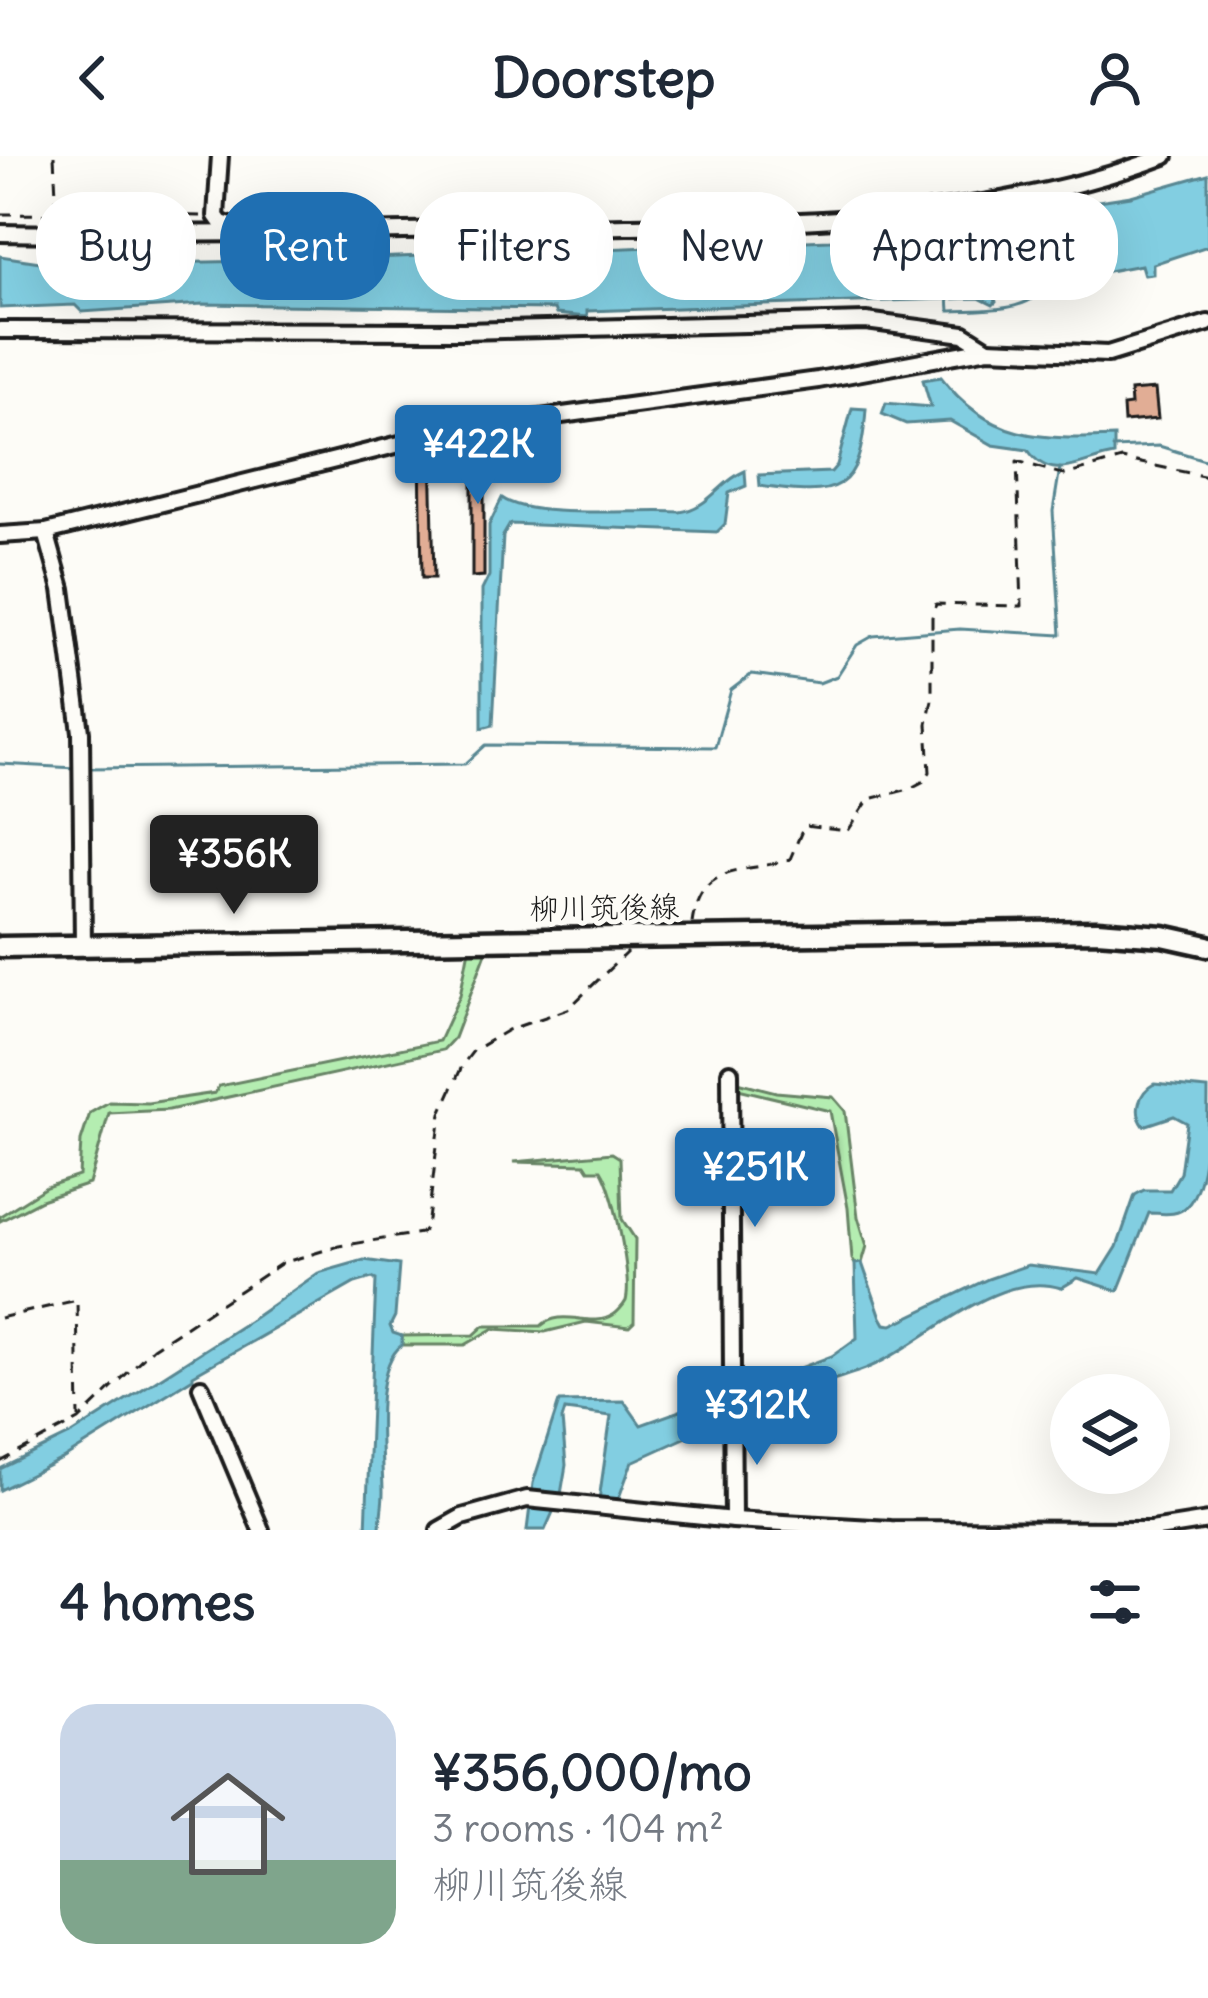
<!DOCTYPE html>
<meta charset="utf-8">
<style>
:root{--surface:#fff;--page:#f6f6f7;--text:#1f2937;--muted:#747a83;--accent:#1f6fb2}
body{margin:0;font-family:Delius,"Klee One",sans-serif;background:var(--page);color:var(--text);height:100vh;display:flex;flex-direction:column;font-size:45px;white-space:nowrap}
*{box-sizing:border-box;margin:0}
p{font-size:39px;color:var(--muted)}
.icon{flex:none;width:66px;height:66px;fill:none;stroke:currentColor;stroke-width:2;stroke-linecap:round;stroke-linejoin:round}
.map{position:relative;height:1374px;overflow:hidden}
.details{display:flex;flex-direction:column;background:var(--surface);flex:1}
.details>*{flex:none}
.guide{position:absolute;left:36px;top:36px;width:1137px;height:108px;display:flex;gap:24px}
.buttons{position:absolute;left:1050px;top:1218px;display:grid;gap:24px}
.buttons a{display:grid;place-items:center;width:120px;height:120px;border-radius:50%;background:var(--surface);box-shadow:0 12px 48px #0002;font-size:60px}
.price{position:absolute;translate:-50% -102px;padding:0 27px;border-radius:12px;background:var(--accent);color:#fff;font-size:39px;line-height:78px;filter:drop-shadow(0 3px 6px #0008)}
.price::after{content:'';position:absolute;left:50%;top:72px;width:36px;height:27px;margin-left:-18px;background:inherit;clip-path:polygon(0 0,100% 0,50% 100%)}
.price.current{background:#222;color:#fff}
ul{padding:0;list-style:none}
li{display:flex;align-items:center;gap:36px;height:300px;padding:0 60px}
li span{display:grid;place-items:center;flex:none;width:336px;height:240px;border-radius:36px;color:#555}
li>.icon{margin-inline-start:auto}
span .icon{width:144px;height:144px;fill:#fffc;stroke-width:1}
li b{font-size:51px}
h2{display:flex;justify-content:space-between;align-items:center;height:144px;padding:0 60px;font-size:51px}
.pill{padding:0 42px;border-radius:48px;background:var(--surface);box-shadow:0 12px 48px #0002;font-size:42px;line-height:108px}
.pill.current{background:var(--accent);color:#fff}
header{display:flex;justify-content:space-between;align-items:center;height:156px;padding:0 60px;background:var(--surface);font-size:54px;font-weight:800}
.map>svg:first-child{display:block}
.green{fill:#b4edb1;stroke:#688466;stroke-width:3}
.water{fill:#82cee1;stroke:#598792;stroke-width:3}
.lines{fill:none;stroke-linecap:round;stroke-linejoin:round}
.stream{stroke:#598792;stroke-width:3}
.building{fill:#e1ad95;stroke:#1c1c1c;stroke-width:3}
.minor-casing{stroke:#1c1c1c;stroke-width:22}
.secondary-casing{stroke:#1c1c1c;stroke-width:27}
.path{stroke:#1c1c1c;stroke-width:3;stroke-dasharray:12 9;stroke-linecap:butt}
.minor{stroke:#fdfcf7;stroke-width:14}
.secondary{stroke:#fdfcf7;stroke-width:18}
.labels{text-anchor:middle;stroke-width:10;stroke-linejoin:round;paint-order:stroke}
.street-label{font-size:30px;fill:#1c1c1c;stroke:#fdfcf7}
</style>
<header><svg class="icon" aria-label="back" viewBox="0 0 24 24"><path d="M15 5l-7 7 7 7"/></svg>Doorstep<svg class="icon" aria-label="person" viewBox="0 0 24 24"><circle cx="12" cy="8" r="4"/><path d="M4 21q1-7 8-7t8 7"/></svg></header>
<div class="map">
<svg width="1208" height="1374" viewBox="0 0 1208 1374">
<rect width="100%" height="100%" fill="#fdfcf7"/>
<filter id="ink" filterUnits="userSpaceOnUse"><feTurbulence type="fractalNoise" baseFrequency=".00833" numOctaves="2"/><feDisplacementMap in="SourceGraphic" scale="24" xChannelSelector="R" yChannelSelector="G"/><feConvolveMatrix kernelMatrix="1 2 1 2 8 2 1 2 1" color-interpolation-filters="sRGB"/></filter>
<g filter="url(#ink)">
<g class="green">
<polygon points="469,793 487,794 454,882 443,894 169,954 109,957 89,1028 41,1044 0,1065 0,1060 46,1031 79,1020 81,985 90,957 109,946 148,947 215,937 219,930 439,885 460,839"/>
<polygon points="734,925 776,936 833,941 845,955 858,1061 867,1090 862,1107 855,1108 852,1103 848,1052 830,955 734,932"/>
<path d="M612,997l8,5 2,61 13,20 -1,83 -5,5 -43,-5 -41,10 -52,-3 -28,16h-63v-9l72,-1 10,-9h57c21,-19 51,3 72,-11 4,-2 11,-10 13,-14 6,-23 -12,-111 -25,-131h-12l-4,-6 -71,-2z"/>
</g>
<g class="water">
<polygon points="1208,18 1208,90 1153,108 1153,118 1144,119 1141,109 1045,127 1039,133 1036,129 993,134 996,146 993,149 979,142 947,143 587,155 587,161 556,158 554,153 203,148 82,156 75,149 0,152 0,100 60,109 347,103 830,84 1003,69 1005,60 1013,58 1131,40"/>
<path d="M941,221c48,63 99,63 173,60v18c-32,5 -62,30 -86,-5l-35,-5 -43,-24 -44,3 -24,-10 4,-11 45,4 -8,-27z"/>
<path d="M852,252l14,1c-6,84 -27,89 -106,77l-1,-11 72,-3 6,-7z"/>
<path d="M745,315l1,15 -17,7 -4,31 -8,8 -207,-8 -7,12 -10,189 -11,3v-138l7,-14v-51l13,-27c30,22 137,11 178,14 29,-4 39,-30 65,-41z"/>
<path d="M1154,928l54,5c0,30 0,94 -21,117 -10,11 -26,7 -38,7l-31,78 -40,-13 -17,10c-67,-21 -141,62 -201,83 -41,14 -83,25 -123,42v-21l95,-36 25,-18 -2,-74 7,-1 19,54 4,7 7,1 96,-46 40,-14 72,9 17,-27 18,-52 9,-5h26l10,-17 7,-50 -13,-7 -30,10c-11,-14 -5,-34 10,-42z"/>
<path d="M364,1104l35,5 -4,51 -5,10 3,7 9,3v9c-32,24 -19,110 -19,147 0,13 -3,25 -3,38h-14l10,-250 -4,-2 -17,5 -162,92v3l-129,80 -64,32v-21l72,-35 179,-114 67,-47z"/>
<polygon points="724,1239 720,1266 632,1306 617,1347 599,1344 611,1260 565,1254 562,1264 566,1309 561,1338 545,1374 527,1374 533,1327 559,1246 624,1245 641,1269"/>
</g>
<g class="lines">
<g class="stream">
<path d="M948,140l1,15c35,-2 85,4 102,-33"/>
<polyline points="1113,292 1159,290 1208,305"/>
<polyline points="0,608 76,612"/>
<polyline points="87,612 465,608 486,589 715,591 731,534 752,518 819,527 837,520 857,489 873,480 960,473 1061,479 1053,355 1060,312"/>
</g>
</g>
<g class="building">
<polygon points="1155,233 1158,263 1124,266 1123,250 1131,249 1130,235"/>
<polygon points="484,281 484,420 472,421 472,283"/>
<polygon points="431,292 434,422 422,422 420,295"/>
</g>
<g class="lines">
<defs>
<g id="minor">
<polyline points="220,0 216,60 221,67 237,72 239,80"/>
<path d="M0,77c209,3 418,-2 627,-7 181,-4 367,-5 538,-70"/>
<polyline points="0,174 463,175 866,165 964,178 988,193"/>
<polyline points="46,376 62,433 81,576 83,790"/>
<polyline points="0,379 46,376 460,273 818,224 988,193 1108,198 1208,167"/>
<polyline points="730,916 733,1364"/>
<polyline points="201,1231 261,1374"/>
<polyline points="439,1374 462,1361 527,1343 733,1364 891,1373 1151,1374 1208,1365"/>
</g>
<polyline id="secondary" points="0,791 1097,775 1163,780 1208,790"/>
</defs>
<use href="#minor" class="minor-casing"/>
<use href="#secondary" class="secondary-casing"/>
<g class="path">
<polyline points="54,0 57,58"/>
<polyline points="0,58 202,60"/>
<path d="M692,767c8,-64 53,-48 98,-64l14,-33 44,5 21,-32 40,-10 15,-8 6,-9 -3,-48 5,-24v-83l4,-13 86,2 -5,-145 48,14 57,-16 86,18"/>
<polyline points="0,1162 77,1144 79,1262"/>
<polyline points="0,1306 79,1264 153,1192 282,1107 339,1090 421,1077 427,1072 441,957 463,908 474,894 508,874 568,853 627,796"/>
</g>
<use href="#minor" class="minor"/>
<use href="#secondary" class="secondary"/>
</g>
</g>
<g class="labels">
<g class="street-label">
<text transform="translate(604 752) rotate(-1)" y="10">柳川筑後線</text>
</g>
</g>
</svg>
<div class="buttons">
<a><svg class="icon" aria-label="layers" viewBox="0 0 24 24"><path d="M12 4l9 5-9 5-9-5zM3 14l9 5 9-5"/></svg></a>
</div>
<b class="price" style="left:478px;top:351px">¥422K</b>
<b class="price current" style="left:234px;top:761px">¥356K</b>
<b class="price" style="left:755px;top:1074px">¥251K</b>
<b class="price" style="left:757px;top:1312px">¥312K</b>
<div class="guide">
<a class="pill">Buy</a>
<a class="pill current">Rent</a>
<a class="pill">Filters</a>
<a class="pill">New</a>
<a class="pill">Apartment</a>
</div>
</div>
<section class="details">
<h2>4 homes<svg class="icon" aria-label="filters" viewBox="0 0 24 24"><path d="M4 7h16M4 17h16"/><circle cx="9" cy="7" r="2"/><circle cx="15" cy="17" r="2"/></svg></h2>
<ul>
<li><span style="background:linear-gradient(#c9d6e8 65%,#7fa58c 0)"><svg class="icon" aria-label="home" viewBox="0 0 24 24"><path d="M3 11l9-7 9 7M6 9v11h12V9"/></svg></span><div><b>¥356,000/mo</b><p>3 rooms · 104 m²</p><p>柳川筑後線</p></div></li>
</ul>
</section>
